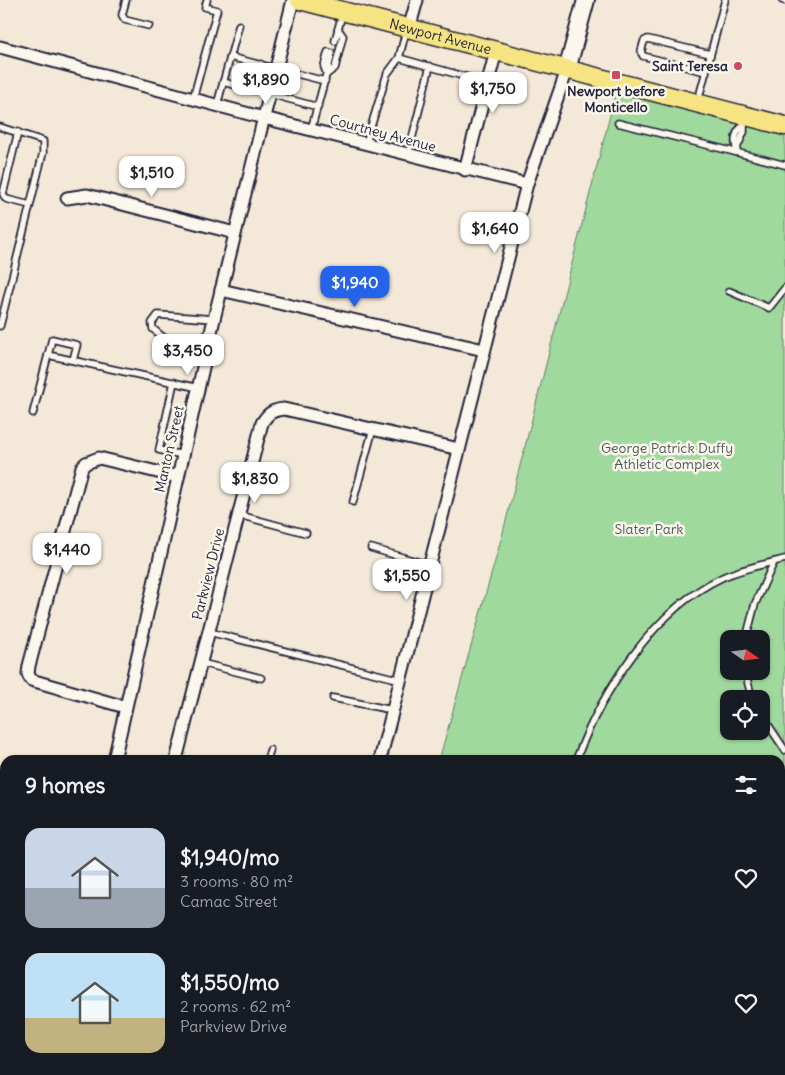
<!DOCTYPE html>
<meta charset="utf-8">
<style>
:root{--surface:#171b24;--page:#20242c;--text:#f1f3f6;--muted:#9ea1a6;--accent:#2563eb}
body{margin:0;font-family:Delius,sans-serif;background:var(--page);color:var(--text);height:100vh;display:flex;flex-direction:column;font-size:19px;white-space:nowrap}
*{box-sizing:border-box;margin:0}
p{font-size:16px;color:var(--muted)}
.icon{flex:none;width:28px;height:28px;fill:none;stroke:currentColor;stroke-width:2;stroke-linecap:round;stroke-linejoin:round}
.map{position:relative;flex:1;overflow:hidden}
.sheet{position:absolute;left:0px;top:755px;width:785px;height:320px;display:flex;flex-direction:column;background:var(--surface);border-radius:15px 15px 0 0;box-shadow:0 1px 4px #0004}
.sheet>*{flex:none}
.needle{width:32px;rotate:104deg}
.buttons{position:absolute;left:720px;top:630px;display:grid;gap:10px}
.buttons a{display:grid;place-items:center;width:50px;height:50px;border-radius:10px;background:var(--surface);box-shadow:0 1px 4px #0004;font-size:25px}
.price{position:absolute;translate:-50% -42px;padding:0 11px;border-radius:10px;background:#fff;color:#222;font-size:16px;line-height:32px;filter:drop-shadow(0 1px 2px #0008)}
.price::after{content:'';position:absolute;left:50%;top:30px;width:15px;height:11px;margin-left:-8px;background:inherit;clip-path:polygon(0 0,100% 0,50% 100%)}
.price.selected{background:var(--accent);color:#fff}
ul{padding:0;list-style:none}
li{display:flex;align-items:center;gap:15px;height:125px;padding:0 25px}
li span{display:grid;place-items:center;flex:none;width:140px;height:100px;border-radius:15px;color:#555}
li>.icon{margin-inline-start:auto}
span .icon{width:60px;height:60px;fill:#fffc;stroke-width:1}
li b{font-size:21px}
h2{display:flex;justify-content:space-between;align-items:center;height:60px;padding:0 25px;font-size:21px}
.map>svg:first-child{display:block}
.green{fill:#a0d99e;stroke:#617e6c;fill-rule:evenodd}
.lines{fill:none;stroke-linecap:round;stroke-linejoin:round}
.lane-casing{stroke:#22223b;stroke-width:9}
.street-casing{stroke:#22223b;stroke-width:15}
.secondary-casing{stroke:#22223b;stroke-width:20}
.primary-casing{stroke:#22223b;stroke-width:21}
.lane{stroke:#fbf7ec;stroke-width:5.5}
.street{stroke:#fbf7ec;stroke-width:11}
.secondary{stroke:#fbf7ec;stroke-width:16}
.primary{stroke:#f6e381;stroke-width:18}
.poi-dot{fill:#d1495b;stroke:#fbf7ec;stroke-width:2}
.labels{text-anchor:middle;stroke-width:5;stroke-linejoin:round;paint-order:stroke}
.street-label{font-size:14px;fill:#22223b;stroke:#fbf7ec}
.poi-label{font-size:14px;font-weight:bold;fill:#22223b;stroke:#fbf7ec;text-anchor:end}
.park-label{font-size:14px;fill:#485959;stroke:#fbf7ec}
</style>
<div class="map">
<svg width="785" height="1075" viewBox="0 0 785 1075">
<rect width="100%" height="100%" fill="#f4e9d8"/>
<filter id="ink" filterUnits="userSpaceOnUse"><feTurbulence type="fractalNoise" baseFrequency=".02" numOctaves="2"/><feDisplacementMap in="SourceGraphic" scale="10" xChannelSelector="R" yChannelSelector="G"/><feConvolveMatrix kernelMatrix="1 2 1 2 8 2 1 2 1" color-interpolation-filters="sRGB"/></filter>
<g filter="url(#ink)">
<path class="green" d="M618,84l167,43v948h-434l2,-5h427v-310h-341l63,-224zM729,639h32v32h-32zM729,699h32v32h-32z"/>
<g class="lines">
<defs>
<g id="lane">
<polyline points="126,0 122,15 125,20 149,26"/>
<polyline points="782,0 785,1"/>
<polyline points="335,41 342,14"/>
<polyline points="230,57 325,81"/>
<polyline points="399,58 488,83"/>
<polyline points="706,72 643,56 641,52 644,41 648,39 710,54"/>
<polyline points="327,74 335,68 343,36 338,29"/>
<polyline points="327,74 324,67 328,52"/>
<polyline points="223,82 254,90 261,64"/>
<polyline points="270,94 318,107"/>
<polyline points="193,99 217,10 205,7 207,0"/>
<polyline points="698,101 725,0"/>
<polyline points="217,105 239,25"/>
<polyline points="618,123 735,152 744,132 744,119"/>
<polyline points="0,127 43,141 43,153 0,326"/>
<polyline points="311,130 332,53"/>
<polyline points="18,132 3,194 6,199 30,205"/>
<polyline points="366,143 387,74 399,58 406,31"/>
<path d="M736,147c-2,-8 0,-16 7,-21"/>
<polyline points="735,152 785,165"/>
<polyline points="408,155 430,66"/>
<polyline points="729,291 769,308 785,288"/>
<polyline points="48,355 52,339 77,345 73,360"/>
<polyline points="205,360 180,351 153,329 152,323 158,315 214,319"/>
<polyline points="174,382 159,450 183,455"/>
<polyline points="33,413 48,355 199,388"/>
<polyline points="353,502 373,429"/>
<polyline points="239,515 306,533"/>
<polyline points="371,548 429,565"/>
<polyline points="209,632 401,680"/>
<polyline points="746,639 755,604 774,562"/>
<polyline points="201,663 261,678"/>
<polyline points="745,671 752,699"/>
<polyline points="333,698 392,710"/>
<polyline points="761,714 785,750"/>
<polyline points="267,760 270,750"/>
<path d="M576,760c26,-69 78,-151 147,-183 19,-8 42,-13 62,-18"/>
<polyline points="780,1061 785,1064"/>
<polyline points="550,1070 559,1075"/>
<polyline points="496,1075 497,1070"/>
</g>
<g id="street">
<polyline points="409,29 417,0"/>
<polyline points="0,47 264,118 527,184"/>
<polyline points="465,170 496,51"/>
<polyline points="67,198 87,195 235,233"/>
<polyline points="221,290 484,350"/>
<polyline points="125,707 31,680 28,674 29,666 82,467 86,463 99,458 178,477"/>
<polyline points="114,760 214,319 293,0"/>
<path d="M176,760l86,-337c6,-10 11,-13 22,-14l175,40"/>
<polyline points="380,760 527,184 567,70"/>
<polyline points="0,792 5,793"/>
<polyline points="0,913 5,914"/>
<polyline points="220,1070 272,1075"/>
<polyline points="35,1075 36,1070"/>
<polyline points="165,1075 167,1071 172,1070"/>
</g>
<polyline id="secondary" points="567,70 586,0"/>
<g id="primary">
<path id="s1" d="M300,0l485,126"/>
</g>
</defs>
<use href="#lane" class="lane-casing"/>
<use href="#street" class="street-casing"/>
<use href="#secondary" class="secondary-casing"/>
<use href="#primary" class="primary-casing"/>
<use href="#lane" class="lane"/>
<use href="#street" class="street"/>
<use href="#secondary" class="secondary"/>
<use href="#primary" class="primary"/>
</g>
</g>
<g class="poi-dot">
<circle cx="738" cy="66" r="5"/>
<rect x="611" y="70" width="10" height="10" rx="2.5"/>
</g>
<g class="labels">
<g class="street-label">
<text dy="5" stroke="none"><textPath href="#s1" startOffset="145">Newport Avenue</textPath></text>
<text transform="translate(383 133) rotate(15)" y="5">Courtney Avenue</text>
<text transform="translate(169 449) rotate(-77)" y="5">Manton Street</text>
<text transform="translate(208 574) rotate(-76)" y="5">Parkview Drive</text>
</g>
<g class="poi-label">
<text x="728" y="71">Saint Teresa</text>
<text x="616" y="96" text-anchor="middle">Newport before<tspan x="616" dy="16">Monticello</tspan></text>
</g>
<g class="park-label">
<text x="667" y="453">George Patrick Duffy<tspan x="667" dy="16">Athletic Complex</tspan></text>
<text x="649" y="534">Slater Park</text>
</g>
</g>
</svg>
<div class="buttons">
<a><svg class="needle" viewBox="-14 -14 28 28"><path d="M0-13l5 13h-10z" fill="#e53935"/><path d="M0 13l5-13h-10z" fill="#9ea1a6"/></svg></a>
<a><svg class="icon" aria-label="locate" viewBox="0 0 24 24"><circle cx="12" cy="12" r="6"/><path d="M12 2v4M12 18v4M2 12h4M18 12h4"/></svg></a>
</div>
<b class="price" style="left:266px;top:105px">$1,890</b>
<b class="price" style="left:493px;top:114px">$1,750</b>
<b class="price" style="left:152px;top:198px">$1,510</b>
<b class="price" style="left:495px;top:254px">$1,640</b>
<b class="price selected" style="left:355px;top:308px">$1,940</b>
<b class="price" style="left:188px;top:376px">$3,450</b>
<b class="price" style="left:255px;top:504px">$1,830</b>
<b class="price" style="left:67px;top:575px">$1,440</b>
<b class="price" style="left:407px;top:601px">$1,550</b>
<section class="sheet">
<h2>9 homes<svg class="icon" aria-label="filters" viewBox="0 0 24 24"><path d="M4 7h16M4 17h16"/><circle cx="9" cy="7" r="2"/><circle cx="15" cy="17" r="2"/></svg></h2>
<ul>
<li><span style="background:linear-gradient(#c9d6e8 60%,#9aa5b1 0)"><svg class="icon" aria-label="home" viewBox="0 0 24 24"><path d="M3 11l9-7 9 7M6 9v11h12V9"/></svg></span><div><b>$1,940/mo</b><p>3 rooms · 80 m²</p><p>Camac Street</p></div><svg class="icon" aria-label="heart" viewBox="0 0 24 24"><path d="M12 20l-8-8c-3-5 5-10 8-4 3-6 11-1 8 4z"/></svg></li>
<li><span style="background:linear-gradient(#bfe0f5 65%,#c2b280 0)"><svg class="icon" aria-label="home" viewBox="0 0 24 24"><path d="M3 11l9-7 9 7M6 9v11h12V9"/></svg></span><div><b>$1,550/mo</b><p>2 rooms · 62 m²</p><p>Parkview Drive</p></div><svg class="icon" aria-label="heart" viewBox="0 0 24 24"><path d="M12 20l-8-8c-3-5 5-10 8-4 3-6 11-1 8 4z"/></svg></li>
</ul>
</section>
</div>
